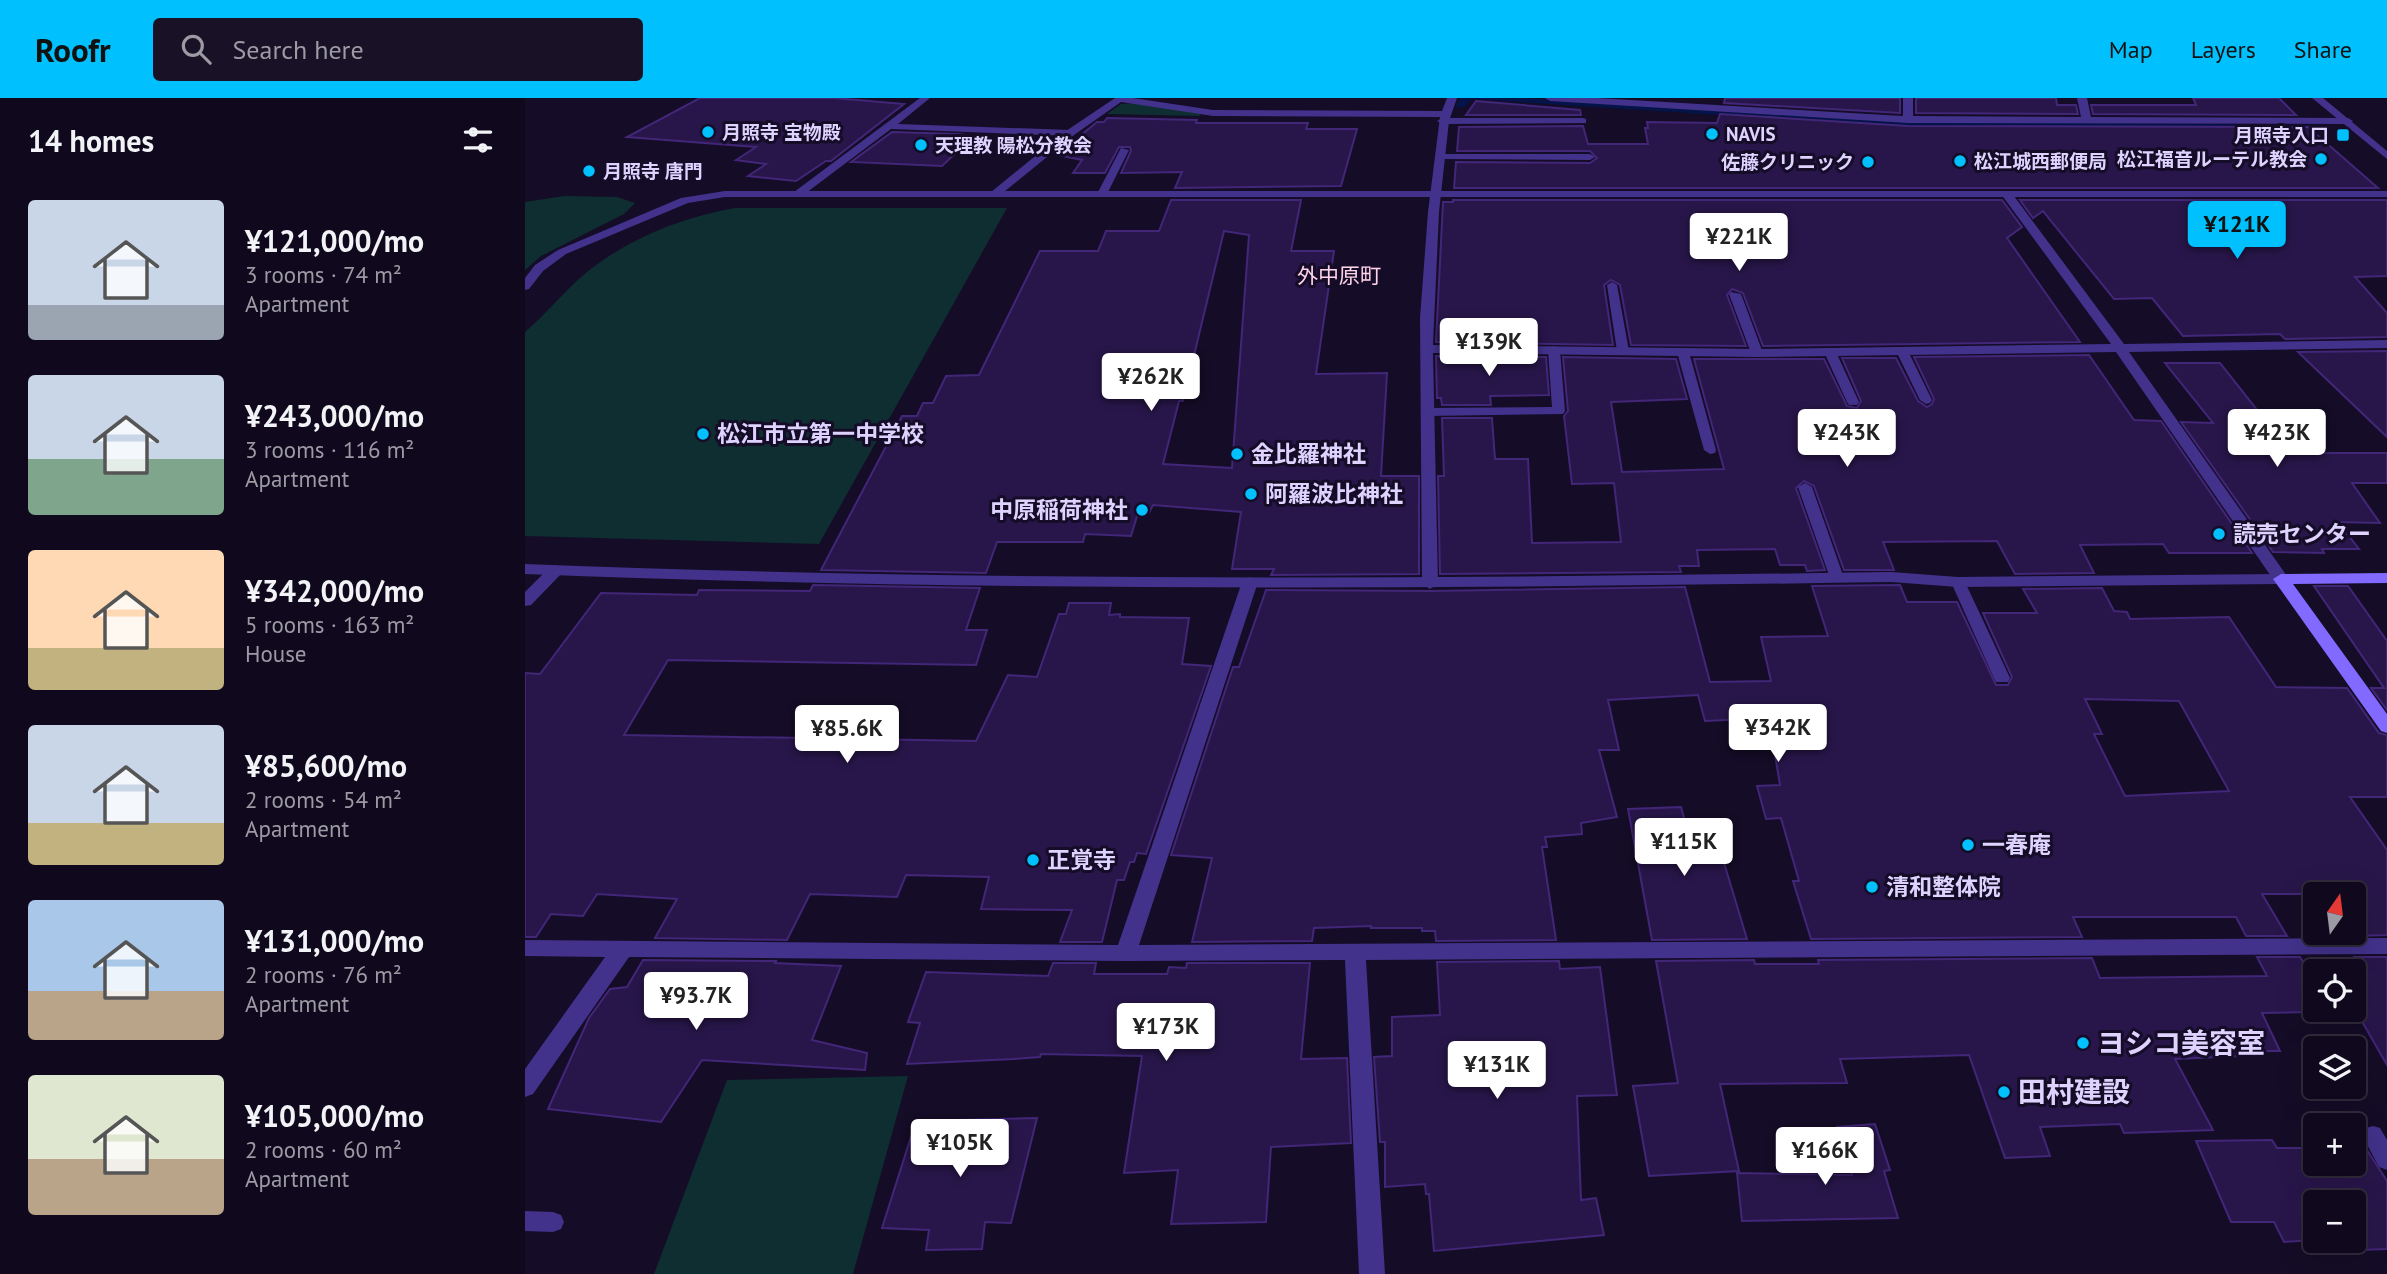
<!DOCTYPE html>
<meta charset="utf-8">
<style>
:root{--surface:#10091d;--page:#191226;--text:#f1f3f6;--muted:#9c9aa4;--line:#302a3b;--accent:#00c0fd}
body{margin:0;font-family:"PT Sans","Noto Sans JP",sans-serif;background:var(--page);color:var(--text);height:100vh;display:flex;flex-direction:column;font-size:26px;white-space:nowrap}
*{box-sizing:border-box;margin:0}
p{font-size:23px;color:var(--muted)}
.icon{flex:none;width:38px;height:38px;fill:none;stroke:currentColor;stroke-width:2;stroke-linecap:round;stroke-linejoin:round}
.map{position:relative;flex:1;overflow:hidden}
.panel{display:flex;flex-direction:column;background:var(--surface);width:525px}
.panel>*{flex:none}
.needle{width:46px;rotate:14deg}
.tools{position:absolute;left:1778px;top:784px;display:grid;gap:14px}
.tools a{display:grid;place-items:center;width:63px;height:63px;border-radius:7px;background:var(--surface);box-shadow:0 7px 28px #0002,0 0 0 2px var(--line);font-size:35px}
.price{position:absolute;translate:-50% -60px;padding:0 16px;border-radius:7px;background:#fff;color:#222;font-size:23px;line-height:46px;filter:drop-shadow(0 2px 4px #0008)}
.price::after{content:'';position:absolute;left:50%;top:42px;width:21px;height:16px;margin-left:-10px;background:inherit;clip-path:polygon(0 0,100% 0,50% 100%)}
.price.current{background:var(--accent);color:#111}
ul{padding:0;list-style:none}
li{display:flex;align-items:center;gap:21px;height:175px;padding:0 28px}
li span{display:grid;place-items:center;flex:none;width:196px;height:140px;border-radius:7px;color:#555}
li>.icon{margin-inline-start:auto}
span .icon{width:84px;height:84px;fill:#fffc;stroke-width:1}
li b{font-size:30px}
h2{display:flex;justify-content:space-between;align-items:center;height:84px;padding:0 28px;font-size:30px}
header{display:flex;align-items:center;gap:42px;box-sizing:border-box;height:98px;padding:0 35px;background:var(--accent);color:#111}
header strong{font-size:33px}
nav{display:flex;gap:38px;margin-inline-start:auto;font-size:24px}
.search{width:490px;height:63px;background:var(--page);display:flex;align-items:center;gap:18px;box-sizing:border-box;padding:0 24px;border-radius:7px;color:var(--muted);font-size:26px}
main{display:flex;flex:1;min-height:0}
.map>svg:first-child{display:block}
.green{fill:#0f2e32}
.water{fill:#041348}
.building{fill:#28164a;stroke:#422678;stroke-width:2;fill-rule:evenodd}
.lines{fill:none;stroke-linecap:round;stroke-linejoin:round}
.service{fill:#42328b;fill-rule:evenodd}
.minor{fill:#42328b;fill-rule:evenodd}
.tertiary{fill:#42328b;fill-rule:evenodd}
.secondary{fill:#8269ff;fill-rule:evenodd}
.poi-dot{fill:#00c0fd;stroke:#150c27;stroke-width:2.5}
.labels{text-anchor:middle;stroke-width:6;stroke-linejoin:round;paint-order:stroke}
.far-poi-label{font-size:19px;font-weight:bold;fill:#ded2ff;stroke:#150c27;text-anchor:start}
.far-quarter-label{font-size:21px;fill:#ffd4e9;stroke:#150c27}
.poi-label{font-size:23px;font-weight:bold;fill:#ded2ff;stroke:#150c27;text-anchor:start}
.near-poi-label{font-size:28px;font-weight:bold;fill:#ded2ff;stroke:#150c27;text-anchor:start}
</style>
<header>
<strong>Roofr</strong>
<div class="search"><svg class="icon" aria-label="search" viewBox="0 0 24 24"><circle cx="10" cy="10" r="6"/><path d="M15 15l6 6"/></svg>Search here</div>
<nav><a>Map</a><a>Layers</a><a>Share</a></nav>
</header>
<main>
<section class="panel">
<h2>14 homes<svg class="icon" aria-label="filters" viewBox="0 0 24 24"><path d="M4 7h16M4 17h16"/><circle cx="9" cy="7" r="2"/><circle cx="15" cy="17" r="2"/></svg></h2>
<ul>
<li><span style="background:linear-gradient(#c9d6e8 75%,#9aa5b1 0)"><svg class="icon" aria-label="home" viewBox="0 0 24 24"><path d="M3 11l9-7 9 7M6 9v11h12V9"/></svg></span><div><b>¥121,000/mo</b><p>3 rooms · 74 m²</p><p>Apartment</p></div></li>
<li><span style="background:linear-gradient(#c9d6e8 60%,#7fa58c 0)"><svg class="icon" aria-label="home" viewBox="0 0 24 24"><path d="M3 11l9-7 9 7M6 9v11h12V9"/></svg></span><div><b>¥243,000/mo</b><p>3 rooms · 116 m²</p><p>Apartment</p></div></li>
<li><span style="background:linear-gradient(#ffd9b3 70%,#c2b280 0)"><svg class="icon" aria-label="home" viewBox="0 0 24 24"><path d="M3 11l9-7 9 7M6 9v11h12V9"/></svg></span><div><b>¥342,000/mo</b><p>5 rooms · 163 m²</p><p>House</p></div></li>
<li><span style="background:linear-gradient(#c9d6e8 70%,#c2b280 0)"><svg class="icon" aria-label="home" viewBox="0 0 24 24"><path d="M3 11l9-7 9 7M6 9v11h12V9"/></svg></span><div><b>¥85,600/mo</b><p>2 rooms · 54 m²</p><p>Apartment</p></div></li>
<li><span style="background:linear-gradient(#a9c7e8 65%,#b9a48a 0)"><svg class="icon" aria-label="home" viewBox="0 0 24 24"><path d="M3 11l9-7 9 7M6 9v11h12V9"/></svg></span><div><b>¥131,000/mo</b><p>2 rooms · 76 m²</p><p>Apartment</p></div></li>
<li><span style="background:linear-gradient(#dfe7d0 60%,#b9a48a 0)"><svg class="icon" aria-label="home" viewBox="0 0 24 24"><path d="M3 11l9-7 9 7M6 9v11h12V9"/></svg></span><div><b>¥105,000/mo</b><p>2 rooms · 60 m²</p><p>Apartment</p></div></li>
</ul>
</section>
<div class="map">
<svg width="1862" height="1176" viewBox="0 0 1862 1176">
<rect width="100%" height="100%" fill="#150c27"/>
<g class="green">
<polygon points="611,5 672,13 676,18 582,16 596,6"/>
<polygon points="39,98 92,99 110,105 99,116 16,158 0,172 0,104"/>
<path d="M210,110h272l-188,336 -294,-8v-204c22,-19 40,-42 62,-60 42,-34 96,-55 148,-64z"/>
<polygon points="383,978 328,1176 129,1176 202,982"/>
</g>
<polygon class="water" points="935,0 1000,0 1360,23 1793,27 1799,32 1378,29 947,1 940,9 930,9"/>
<g class="building">
<polygon points="175,0 309,0 379,6 306,63 301,63 271,83 223,78 241,66 211,62 231,49 102,39"/>
<polygon points="1200,0 1375,0 1375,15 1199,5"/>
<polygon points="1391,0 1531,0 1532,7 1551,7 1553,16 1391,15"/>
<polygon points="1668,0 1754,0 1771,17 1568,16 1566,7 1671,7"/>
<polygon points="951,3 1055,12 1056,17 941,17"/>
<polygon points="1195,16 1383,28 1783,29 1853,90 929,90 931,64 1065,65 1072,60 1065,53 932,53 934,29 1058,28 1063,46 1123,46 1120,30 1123,30 1122,24 1192,25"/>
<polygon points="582,20 672,22 671,25 783,25 781,31 832,31 816,88 650,90 657,74 596,75 606,53 605,49 594,49 580,75 548,75 557,62 532,57 572,24 579,24"/>
<polygon points="367,34 433,36 449,38 417,68 326,64"/>
<path d="M646,102h130l-10,51h43l-18,123 71,-1 -6,103h38v98l-148,1 3,-6h-42l9,-57 -88,-7 -4,8h-11l-7,23 -46,-2 -2,8h-86l-11,31 -165,-3 81,-154h15l6,-13h10l13,-27 33,-1 61,-124h58l8,-20h53zM699,133l25,4 -17,233 -69,-4 16,-63h4z"/>
<polygon points="928,102 1477,102 1497,129 1482,140 1555,244 1238,248 1218,195 1207,191 1202,197 1221,248 1106,247 1095,187 1086,182 1079,187 1088,247 911,244 918,104 928,104"/>
<polygon points="1495,102 1862,102 1862,178 1830,179 1862,215 1862,239 1760,241 1755,236 1658,238 1627,200 1589,201 1518,113 1508,120"/>
<polygon points="1862,253 1862,339 1773,254"/>
<polygon points="1564,257 1609,322 1636,323 1727,455 1644,455 1638,446 1555,447 1569,475 1490,476 1472,443 1358,444 1369,472 1319,472 1289,388 1279,383 1271,390 1300,472 1282,473 1280,467 1255,467 1250,451 1172,452 1174,468 1154,468 1156,474 915,476 913,378 919,378 917,320 967,320 970,361 1003,361 1007,445 1096,444 1089,385 1047,386 1039,318 1043,313 1038,259 1151,261 1162,301 1086,304 1097,374 1199,371 1169,261 1299,261 1322,308 1332,310 1336,303 1317,260 1371,260 1393,303 1402,309 1407,306 1409,301 1389,259"/>
<polygon points="911,258 1021,259 1024,297 965,298 966,307 917,307 916,300 912,300"/>
<polygon points="1640,265 1695,265 1766,355 1862,355 1862,385 1827,385 1855,425 1813,424 1834,451 1797,451 1799,455 1748,454 1656,324 1688,325"/>
<polygon points="288,487 455,490 441,532 462,532 451,567 143,562 99,637 451,643 483,577 512,579 534,516 541,516 544,505 586,505 584,517 595,516 595,519 664,520 657,566 686,568 621,756 612,755 609,764 605,764 599,782 592,782 577,844 535,844 547,812 456,811 464,779 381,777 372,799 285,796 262,842 130,840 152,801 72,796 58,818 26,816 11,839 0,839 0,575 15,576 76,495 172,497 174,492 285,493"/>
<path d="M1375,487l7,17h50l39,83h12l4,-8 -29,-64h54l-14,-24 79,-1 12,23 13,1 3,7 99,-2 47,70 71,1 32,45 8,2v62h-37l37,53v85l-33,1v-42h-92l25,42h-41l-10,-19h-163l9,20 -271,2 -18,-58h6l-18,-63 -15,1 -9,-33 23,-1 -11,-67 -64,3 -7,-26 -90,5 11,50h-20l18,67 -36,6 1,11 -37,3 2,10h-5l14,93 -120,1 -1,-10h-13v-3h-51v-2l-57,2 -2,13 -120,1 20,-84 -41,-3 62,-188h6l27,-77 165,1 254,-4 25,95 61,-1 -10,-44 67,-1 -16,-50zM1560,601l94,2 50,90 -104,5 -31,-62h8z"/>
<polygon points="1789,488 1823,488 1862,543 1862,612 1846,590 1859,590"/>
<polygon points="1156,709 1161,727 1187,725 1222,841 1127,842 1103,711"/>
<path d="M1732,859h43l3,5 51,1v-6h33v108l-31,-54 -94,2 18,38h-43l3,5 -65,3 38,71 -89,3 -4,-9 -80,3 10,29 -45,2 -36,-103 -129,4 7,24 -127,1 19,87 -90,5 -16,-90 45,-3 -22,-122 98,-1 1,4h64l-1,-4 274,-2 8,20 167,-2zM1790,873h39v39h-39z"/>
<polygon points="118,862 251,863 250,865 316,868 287,942 342,955 340,972 177,962 136,1024 23,1011 64,920 85,891 102,889"/>
<polygon points="1034,863 1035,871 1075,869 1092,997 1052,998 1056,1102 1071,1100 1079,1137 909,1153 904,1096 901,1096 900,1086 860,1089 860,1044 855,1044 849,959 867,958 867,919 915,917 912,864"/>
<polygon points="528,865 571,865 569,876 642,876 644,869 661,870 662,865 785,865 776,961 822,960 826,1045 746,1049 741,1124 646,1126 653,1072 599,1075 617,958 516,956 515,959 489,961 382,966 395,925 383,924 401,874 523,878"/>
<polygon points="512,1020 486,1125 460,1124 457,1151 401,1152 404,1132 357,1130 391,1023"/>
<polygon points="1350,1026 1365,1072 1359,1073 1373,1120 1217,1123 1212,1075 1327,1077 1312,1029"/>
<polygon points="1747,1042 1752,1050 1790,1050 1790,1066 1829,1066 1829,1049 1840,1049 1862,1083 1862,1151 1835,1152 1829,1142 1829,1104 1790,1104 1790,1142 1759,1144 1749,1124 1706,1124 1671,1043"/>
</g>
<g class="lines">
<g class="service">
<polygon points="395,0 405,0 373,26 545,32 550,35 545,38 366,31 277,98 269,98 269,94"/>
<polygon points="1058,20 1061,21 1061,25 917,26 912,23 917,20"/>
<polygon points="596,50 604,52 582,96 573,98 572,96"/>
<polygon points="915,56 1065,56 1070,59 1065,62 912,61 912,57"/>
<polygon points="1087,184 1092,187 1104,253 1098,257 1092,253 1082,187"/>
<polygon points="1206,194 1216,196 1238,255 1236,258 1228,258 1226,255 1204,196"/>
<polygon points="1029,248 1035,252 1040,313 1038,316 902,318 896,314 902,310 1027,309 1023,252"/>
<polygon points="1377,249 1383,253 1407,302 1405,305 1401,306 1395,302 1371,253"/>
<polygon points="1158,250 1164,254 1191,352 1190,355 1185,356 1179,352 1152,254"/>
<polygon points="1305,250 1311,254 1334,304 1332,307 1324,307 1322,304 1299,254"/>
<polygon points="1280,385 1287,389 1319,480 1317,483 1307,483 1305,480 1273,389"/>
<polygon points="1433,480 1440,484 1485,580 1483,584 1471,584 1469,580 1426,484"/>
<polygon points="1848,1028 1855,1030 1862,1042 1862,1072 1854,1069 1837,1037 1841,1030"/>
<polygon points="0,1113 28,1114 36,1117 39,1124 36,1131 28,1134 0,1133"/>
</g>
<g class="minor">
<polygon points="590,0 608,0 688,12 917,13 922,0 932,0 924,23 914,114 908,247 1232,251 1586,246 1476,96 1482,93 1486,94 1599,246 1862,242 1862,250 1604,254 1764,481 1756,486 1750,484 1591,254 1232,259 908,255 913,486 905,491 897,486 895,220 903,114 915,19 688,18 596,4 549,37 474,98 466,98 466,94 541,33"/>
<polygon points="1020,0 1072,0 1378,18 1378,0 1388,0 1388,18 1556,19 1552,0 1562,0 1566,19 1823,20 1828,23 1823,26 1383,25 1025,3"/>
<polygon points="31,467 39,472 37,475 6,507 0,508 0,494 25,469"/>
<polygon points="725,479 733,484 614,847 1862,840 1862,856 841,862 860,1176 834,1176 820,862 601,863 104,859 8,996 0,999 0,971 80,859 0,858 0,842 593,847 717,484"/>
</g>
<g class="tertiary">
<polygon points="1787,0 1798,0 1862,53 1862,61"/>
<polygon points="200,93 1862,93 1862,99 200,99 163,105 41,156 18,173 4,191 0,192 0,180 10,167 33,152 156,100"/>
<path d="M0,466c455,18 911,15 1366,8l67,5 323,-3 8,5 -8,5 -323,3 -67,-5c-455,7 -911,10 -1366,-8z"/>
</g>
<polygon class="secondary" points="1862,475 1862,485 1768,486 1862,616 1862,635 1856,633 1748,481 1756,476"/>
</g>
<g class="poi-dot">
<circle cx="183" cy="34" r="7"/>
<circle cx="1187" cy="36" r="7"/>
<rect x="1811" y="30" width="14" height="14" rx="3.5"/>
<circle cx="396" cy="47" r="7"/>
<circle cx="1796" cy="61" r="7"/>
<circle cx="1435" cy="63" r="7"/>
<circle cx="1343" cy="64" r="7"/>
<circle cx="64" cy="73" r="7"/>
<circle cx="178" cy="336" r="7"/>
<circle cx="712" cy="356" r="7"/>
<circle cx="726" cy="396" r="7"/>
<circle cx="617" cy="412" r="7"/>
<circle cx="1694" cy="436" r="7"/>
<circle cx="1443" cy="747" r="7"/>
<circle cx="508" cy="762" r="7"/>
<circle cx="1347" cy="789" r="7"/>
<circle cx="1558" cy="945" r="7"/>
<circle cx="1479" cy="994" r="7"/>
</g>
<g class="labels">
<g class="far-poi-label">
<text x="197" y="41">月照寺 宝物殿</text>
<text x="1201" y="43">NAVIS</text>
<text x="1804" y="44" text-anchor="end">月照寺入口</text>
<text x="410" y="54">天理教 陽松分教会</text>
<text x="1782" y="68" text-anchor="end">松江福音ルーテル教会</text>
<text x="1449" y="70">松江城西郵便局</text>
<text x="1329" y="71" text-anchor="end">佐藤クリニック</text>
<text x="78" y="80">月照寺 唐門</text>
</g>
<g class="far-quarter-label">
<text x="814" y="185">外中原町</text>
</g>
<g class="poi-label">
<text x="192" y="344">松江市立第一中学校</text>
<text x="726" y="364">金比羅神社</text>
<text x="740" y="404">阿羅波比神社</text>
<text x="603" y="420" text-anchor="end">中原稲荷神社</text>
<text x="1708" y="444">読売センター</text>
<text x="1457" y="755">一春庵</text>
<text x="522" y="770">正覚寺</text>
<text x="1361" y="797">清和整体院</text>
</g>
<g class="near-poi-label">
<text x="1572" y="955">ヨシコ美容室</text>
<text x="1493" y="1004">田村建設</text>
</g>
</g>
</svg>
<div class="tools">
<a><svg class="needle" viewBox="-14 -14 28 28"><path d="M0-13l5 13h-10z" fill="#e53935"/><path d="M0 13l5-13h-10z" fill="#9c9aa4"/></svg></a>
<a><svg class="icon" aria-label="locate" viewBox="0 0 24 24"><circle cx="12" cy="12" r="6"/><path d="M12 2v4M12 18v4M2 12h4M18 12h4"/></svg></a>
<a><svg class="icon" aria-label="layers" viewBox="0 0 24 24"><path d="M12 4l9 5-9 5-9-5zM3 14l9 5 9-5"/></svg></a>
<a>+</a>
<a>−</a>
</div>
<b class="price current" style="left:1712px;top:163px">¥121K</b>
<b class="price" style="left:1214px;top:175px">¥221K</b>
<b class="price" style="left:964px;top:280px">¥139K</b>
<b class="price" style="left:626px;top:315px">¥262K</b>
<b class="price" style="left:1322px;top:371px">¥243K</b>
<b class="price" style="left:1752px;top:371px">¥423K</b>
<b class="price" style="left:1253px;top:666px">¥342K</b>
<b class="price" style="left:322px;top:667px">¥85.6K</b>
<b class="price" style="left:1159px;top:780px">¥115K</b>
<b class="price" style="left:171px;top:934px">¥93.7K</b>
<b class="price" style="left:641px;top:965px">¥173K</b>
<b class="price" style="left:972px;top:1003px">¥131K</b>
<b class="price" style="left:435px;top:1081px">¥105K</b>
<b class="price" style="left:1300px;top:1089px">¥166K</b>
</div>
</main>
